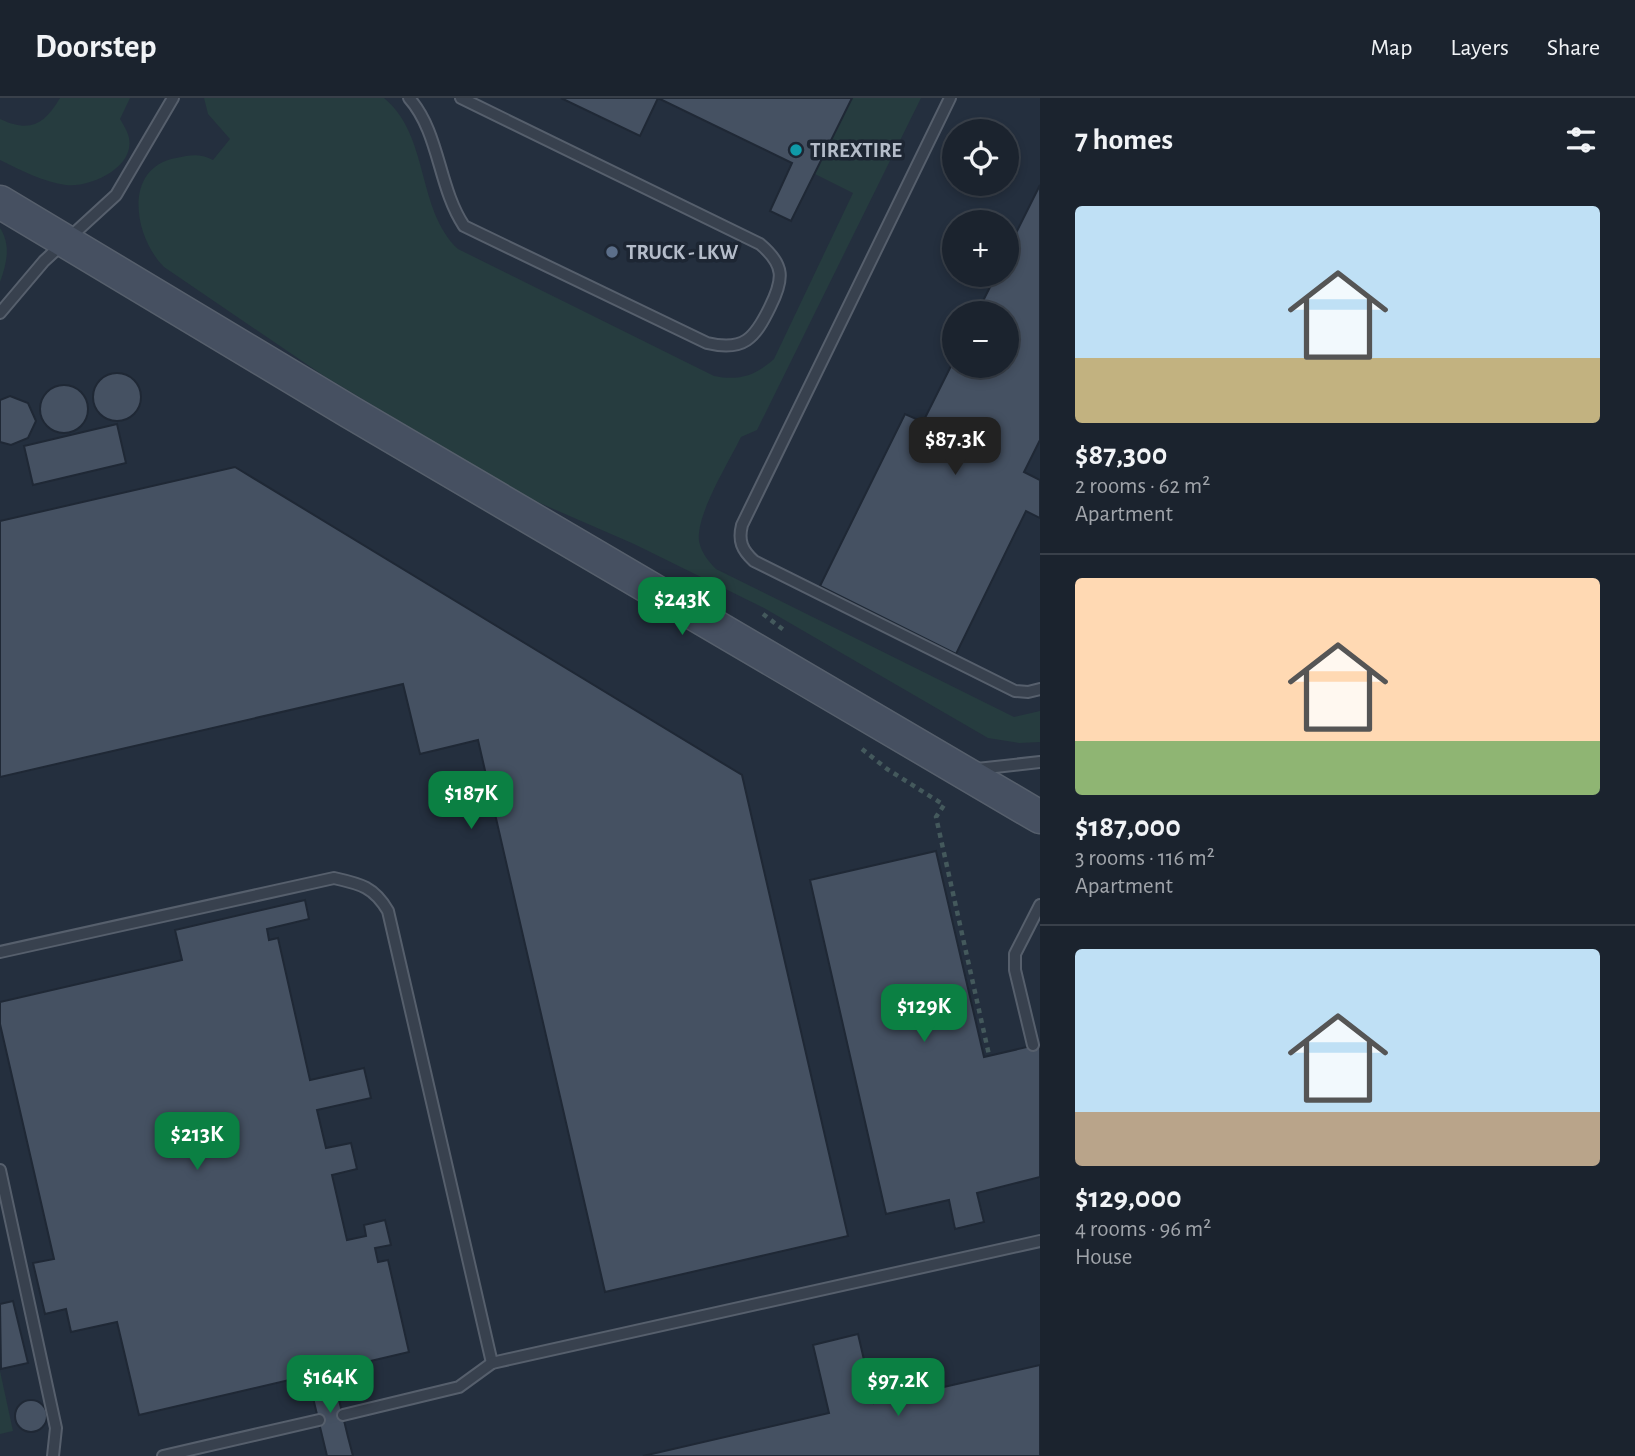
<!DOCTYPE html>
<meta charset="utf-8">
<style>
:root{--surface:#1b232e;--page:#282f3a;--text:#f1f3f6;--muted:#a0a4aa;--line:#39404a;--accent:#0b8043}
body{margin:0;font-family:"Alegreya Sans",sans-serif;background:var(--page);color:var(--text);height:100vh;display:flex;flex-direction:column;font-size:26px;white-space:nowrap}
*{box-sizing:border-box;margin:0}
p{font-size:23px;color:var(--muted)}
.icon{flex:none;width:38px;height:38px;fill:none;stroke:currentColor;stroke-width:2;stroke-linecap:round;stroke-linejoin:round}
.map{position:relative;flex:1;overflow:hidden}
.details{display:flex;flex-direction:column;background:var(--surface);width:595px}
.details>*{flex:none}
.tools{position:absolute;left:942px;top:21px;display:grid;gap:14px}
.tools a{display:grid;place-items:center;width:77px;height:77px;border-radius:50%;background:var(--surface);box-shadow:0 4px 10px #0003,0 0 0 2px var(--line);font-size:35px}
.price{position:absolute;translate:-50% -60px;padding:0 16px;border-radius:14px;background:var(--accent);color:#fff;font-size:23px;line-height:46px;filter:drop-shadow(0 2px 4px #0008)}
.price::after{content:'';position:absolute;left:50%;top:42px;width:21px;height:16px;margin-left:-10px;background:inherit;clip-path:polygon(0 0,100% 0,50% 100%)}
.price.selected{background:#222;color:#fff}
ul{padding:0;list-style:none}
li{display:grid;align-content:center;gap:14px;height:371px;padding:0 35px}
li+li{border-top:2px solid var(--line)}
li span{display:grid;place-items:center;height:217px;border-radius:7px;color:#555}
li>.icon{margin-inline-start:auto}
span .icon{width:126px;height:126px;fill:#fffc;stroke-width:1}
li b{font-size:30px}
h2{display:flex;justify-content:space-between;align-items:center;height:84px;padding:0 35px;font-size:30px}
header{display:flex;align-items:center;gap:42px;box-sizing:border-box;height:98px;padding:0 35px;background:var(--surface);border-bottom:2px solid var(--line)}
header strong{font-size:33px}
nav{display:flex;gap:38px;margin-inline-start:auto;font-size:24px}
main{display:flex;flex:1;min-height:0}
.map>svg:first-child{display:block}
.green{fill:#263c3f}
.building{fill:#455162;stroke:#1f2835;stroke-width:2}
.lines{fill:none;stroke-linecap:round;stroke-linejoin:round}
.lane-casing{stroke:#565f6c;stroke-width:14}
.secondary-casing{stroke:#565f6c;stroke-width:35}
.path{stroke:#44595c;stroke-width:4.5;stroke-dasharray:5 5;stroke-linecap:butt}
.lane{stroke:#38414e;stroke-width:10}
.secondary{stroke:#465061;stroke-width:32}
.culture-dot{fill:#0f9aa8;stroke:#1d2633;stroke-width:2.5}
.service-dot{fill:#5c6f8a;stroke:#1d2633;stroke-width:2.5}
.labels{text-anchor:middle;stroke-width:7;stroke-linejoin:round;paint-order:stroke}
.poi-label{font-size:21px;font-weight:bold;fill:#b4bcc9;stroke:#1d2633;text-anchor:start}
</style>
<header>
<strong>Doorstep</strong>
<nav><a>Map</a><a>Layers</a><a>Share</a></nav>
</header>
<main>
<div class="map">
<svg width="1040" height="1358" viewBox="0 0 1040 1358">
<rect width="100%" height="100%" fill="#242f3e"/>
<g class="green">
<path d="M60,0h70l-10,21c3,5 8,13 9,19 6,30 -40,50 -63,47 -22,-3 -46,-15 -66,-25v-41c30,14 44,6 60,-21z"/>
<path d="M204,0h180c46,38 32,111 74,151l256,127c25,5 41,0 60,-17l79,-166 -38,-19 37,-76h69l-164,332 -16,7c-12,25 -45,77 -42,104 2,11 9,20 17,28l298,148 26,-6v31l-21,1 -31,-5 -224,-130 -130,-64 -108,-47 -202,-121 -160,-109c-30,-30 -42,-99 12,-109 15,-3 23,-5 37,2l17,-21 -22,-25z"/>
<path d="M0,130c11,17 7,35 0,54z"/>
<polygon points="0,1273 13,1333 0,1336"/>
</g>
<g class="building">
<polygon points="561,0 852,0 791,123 770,113 792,65 658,0 640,38"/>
<polygon points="1040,87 1040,342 1024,374 1040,382 1040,420 1026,413 956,556 820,488 905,316 923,324 954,262 954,268 1006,268 1006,215 977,215 996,177 1006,177 1006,155"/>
<circle cx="117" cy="299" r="24"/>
<circle cx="64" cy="311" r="24"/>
<polygon points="10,298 28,305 36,323 28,340 11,347 0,344 0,302"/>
<polygon points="117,326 126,365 33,387 24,348"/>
<polygon points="235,369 742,677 848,1138 605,1194 478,642 420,656 403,586 0,679 0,423"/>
<polygon points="936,753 984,959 1040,946 1040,1079 977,1095 984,1124 955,1131 949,1102 886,1116 810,782"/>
<polygon points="305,802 309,821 267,831 269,842 278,840 310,982 364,970 371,1000 317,1012 326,1050 351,1045 357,1071 332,1077 347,1142 366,1138 364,1127 385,1122 391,1147 375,1150 378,1164 388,1162 409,1254 139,1317 117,1224 71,1234 66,1211 45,1216 33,1165 54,1161 0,926 0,904 182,862 175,832"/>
<polygon points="13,1203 28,1265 1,1271 0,1206"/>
<polygon points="858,1236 874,1305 1040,1267 1040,1358 643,1358 829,1315 813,1247"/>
<polygon points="332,1273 348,1339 353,1358 327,1358 308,1279"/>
<circle cx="31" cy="1318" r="16"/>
</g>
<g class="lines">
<defs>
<g id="lane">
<path d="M409,0c31,35 29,89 55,128l243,117c37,9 48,-5 63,-36 14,-28 15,-42 -10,-63l-299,-146"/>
<path d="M950,0l-208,427c-4,16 0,25 12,36l261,130 13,1 12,-3"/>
<polyline points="0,215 44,163 116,97 173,0"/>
<polyline points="977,671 1040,664"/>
<path d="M0,854l334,-74c27,6 40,9 54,33l104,452"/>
<polyline points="1033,947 1015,872 1015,856 1040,807"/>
<polyline points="0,1072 56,1330 53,1358"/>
<polyline points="343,1317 459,1289 492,1265 1040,1143"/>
<polyline points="163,1358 319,1322"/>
</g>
<polyline id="secondary" points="0,104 350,314 1040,719"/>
</defs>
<use href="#lane" class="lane-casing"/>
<use href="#secondary" class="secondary-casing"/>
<g class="path">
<polyline points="763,516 785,533"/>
<polyline points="862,651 887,671 944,707 936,719 989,957"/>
</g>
<use href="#lane" class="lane"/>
<use href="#secondary" class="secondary"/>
</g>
<circle class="culture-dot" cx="796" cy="52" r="7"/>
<circle class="service-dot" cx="612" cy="154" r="7"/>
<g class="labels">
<g class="poi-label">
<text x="810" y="59">TIREXTIRE</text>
<text x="626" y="161">TRUCK - LKW</text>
</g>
</g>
</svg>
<div class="tools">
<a><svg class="icon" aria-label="locate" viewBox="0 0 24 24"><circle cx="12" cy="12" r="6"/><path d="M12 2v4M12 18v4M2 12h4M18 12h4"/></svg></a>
<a>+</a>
<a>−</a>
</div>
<b class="price selected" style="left:955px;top:379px">$87.3K</b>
<b class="price" style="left:682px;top:539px">$243K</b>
<b class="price" style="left:471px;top:733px">$187K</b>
<b class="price" style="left:924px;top:946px">$129K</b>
<b class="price" style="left:197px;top:1074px">$213K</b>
<b class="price" style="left:330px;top:1317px">$164K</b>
<b class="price" style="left:898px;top:1320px">$97.2K</b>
</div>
<section class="details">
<h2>7 homes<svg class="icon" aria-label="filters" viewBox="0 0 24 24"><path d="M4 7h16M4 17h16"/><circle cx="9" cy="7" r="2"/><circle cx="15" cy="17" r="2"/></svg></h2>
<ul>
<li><span style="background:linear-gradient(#bfe0f5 70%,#c2b280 0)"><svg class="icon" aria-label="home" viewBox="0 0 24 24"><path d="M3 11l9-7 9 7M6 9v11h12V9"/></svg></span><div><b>$87,300</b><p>2 rooms · 62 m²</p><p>Apartment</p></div></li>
<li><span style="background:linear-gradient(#ffd9b3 75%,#8fb573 0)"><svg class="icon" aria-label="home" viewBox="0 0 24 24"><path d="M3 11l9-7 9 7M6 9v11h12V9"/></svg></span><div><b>$187,000</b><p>3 rooms · 116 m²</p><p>Apartment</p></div></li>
<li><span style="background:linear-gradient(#bfe0f5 75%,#b9a48a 0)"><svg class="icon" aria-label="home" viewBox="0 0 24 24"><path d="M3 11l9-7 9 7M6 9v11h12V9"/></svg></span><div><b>$129,000</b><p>4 rooms · 96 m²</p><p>House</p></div></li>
</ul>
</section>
</main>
